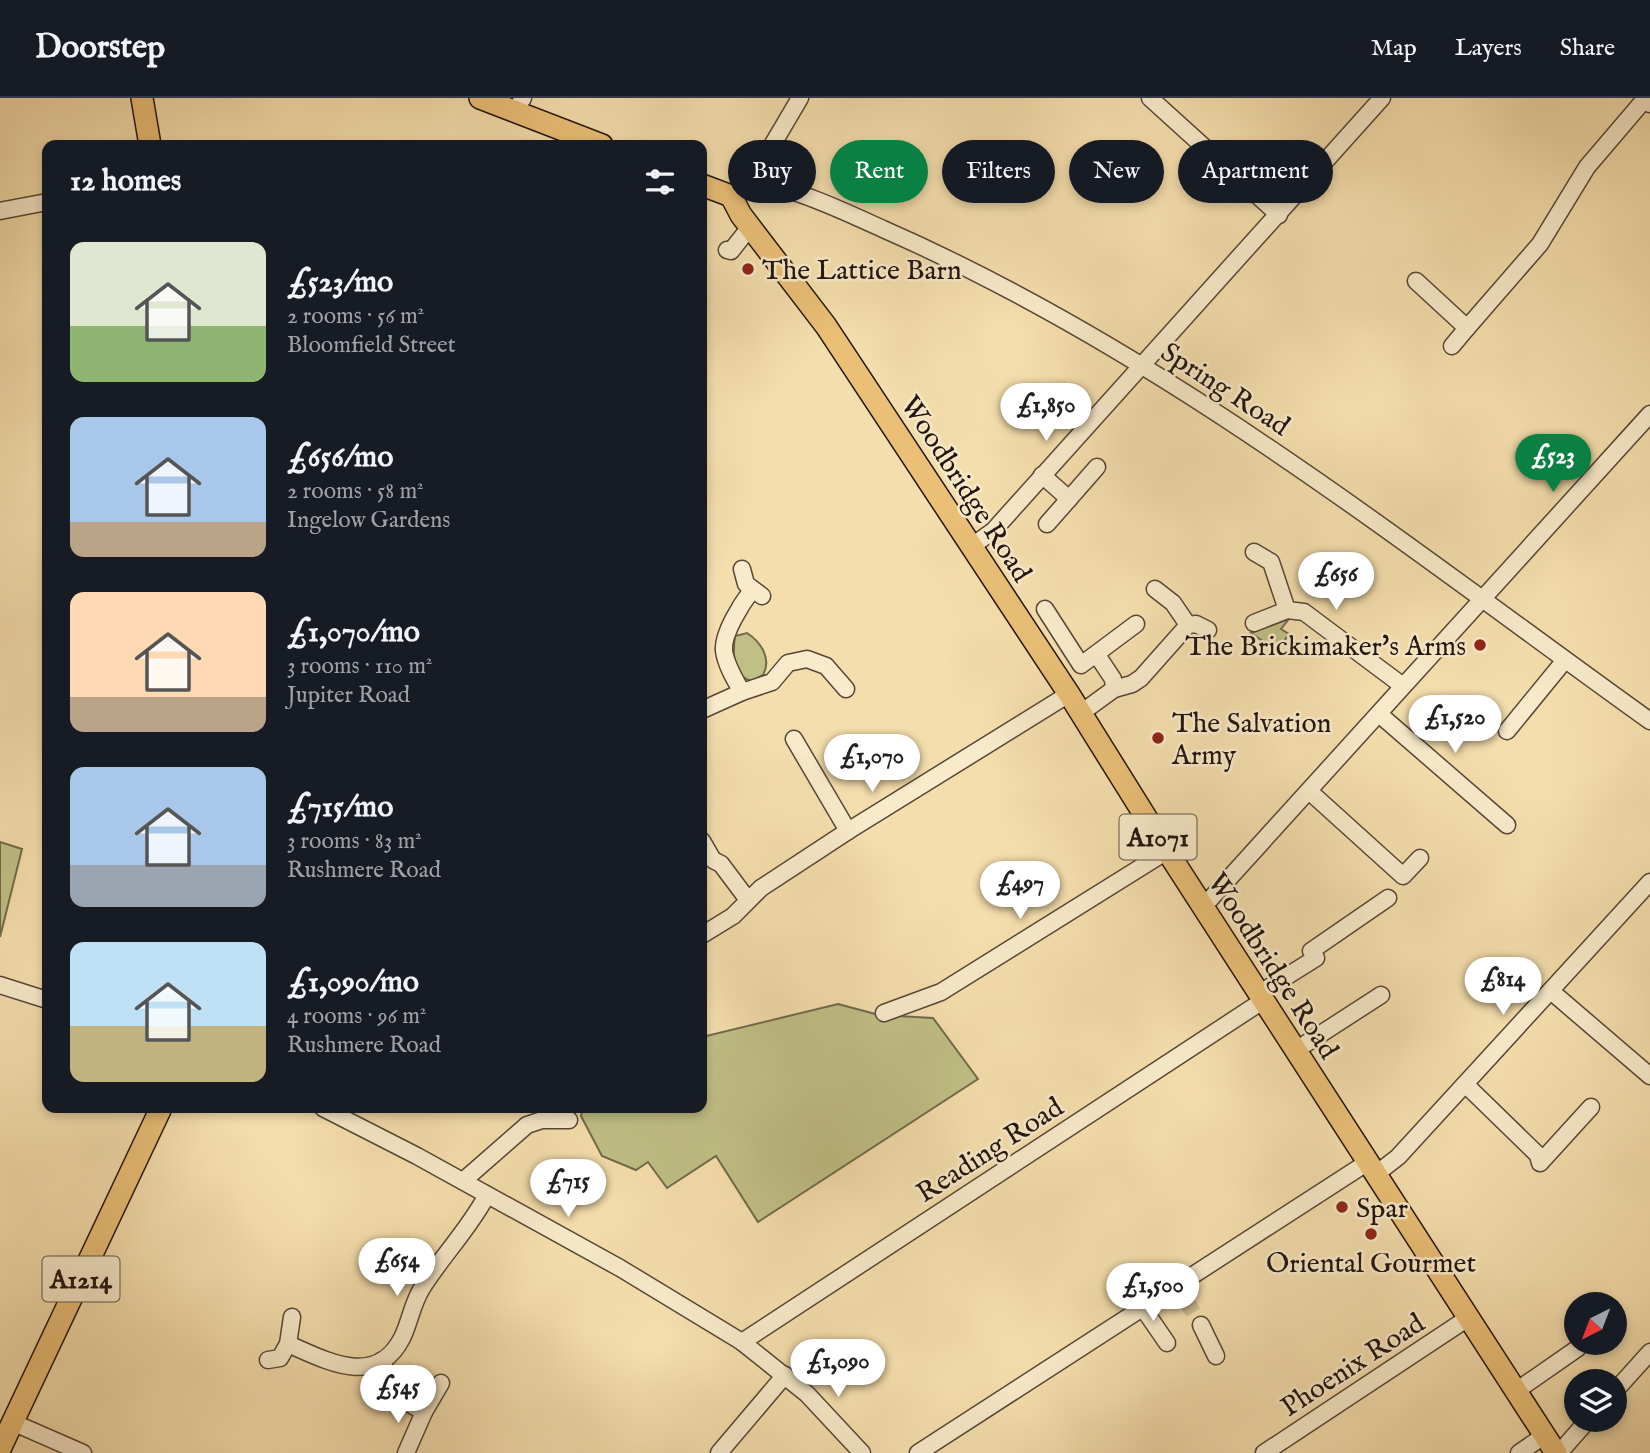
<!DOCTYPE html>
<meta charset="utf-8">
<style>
:root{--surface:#171b24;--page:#20242c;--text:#f1f3f6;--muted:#9ea1a6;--line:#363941;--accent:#0b8043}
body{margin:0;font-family:"IM FELL English",serif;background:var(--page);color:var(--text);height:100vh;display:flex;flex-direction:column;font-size:26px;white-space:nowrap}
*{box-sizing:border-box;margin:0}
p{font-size:23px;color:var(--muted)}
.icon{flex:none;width:38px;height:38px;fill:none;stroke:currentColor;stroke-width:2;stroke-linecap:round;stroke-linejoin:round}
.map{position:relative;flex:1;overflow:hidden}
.side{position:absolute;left:42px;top:42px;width:665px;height:973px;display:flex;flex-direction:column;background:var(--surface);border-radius:14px;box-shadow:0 4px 10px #0003}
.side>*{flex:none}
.banner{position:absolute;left:728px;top:42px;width:665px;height:63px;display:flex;gap:14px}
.needle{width:46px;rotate:222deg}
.tools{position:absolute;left:1564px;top:1194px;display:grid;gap:14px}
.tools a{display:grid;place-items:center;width:63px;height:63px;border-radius:50%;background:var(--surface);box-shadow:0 4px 10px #0003;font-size:35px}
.price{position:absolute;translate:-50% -60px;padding:0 16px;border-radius:24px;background:#fff;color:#222;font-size:23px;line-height:46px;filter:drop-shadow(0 2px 4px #0008)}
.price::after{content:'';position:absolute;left:50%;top:42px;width:21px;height:16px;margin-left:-10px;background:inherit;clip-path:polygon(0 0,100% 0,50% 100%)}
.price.on{background:var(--accent);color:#fff}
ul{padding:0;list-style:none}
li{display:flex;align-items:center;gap:21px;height:175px;padding:0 28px}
li span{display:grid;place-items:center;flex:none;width:196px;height:140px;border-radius:14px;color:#555}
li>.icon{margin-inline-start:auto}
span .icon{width:84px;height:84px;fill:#fffc;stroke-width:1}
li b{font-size:30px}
h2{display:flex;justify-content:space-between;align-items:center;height:84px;padding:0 28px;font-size:30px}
.tag{padding:0 24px;border-radius:32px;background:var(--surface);box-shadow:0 4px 10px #0003;font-size:24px;line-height:63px}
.tag.on{background:var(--accent);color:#fff}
header{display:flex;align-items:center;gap:42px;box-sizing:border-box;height:98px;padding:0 35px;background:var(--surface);border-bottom:2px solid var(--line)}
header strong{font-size:33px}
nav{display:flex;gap:38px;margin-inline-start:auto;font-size:24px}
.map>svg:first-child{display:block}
.green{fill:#c0c086;stroke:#716a4a;stroke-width:2}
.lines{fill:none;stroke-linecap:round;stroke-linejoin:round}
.minor-tunnel{stroke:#d5c095;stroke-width:16;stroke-dasharray:16 8;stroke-linecap:butt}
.minor-casing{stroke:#574636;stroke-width:19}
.major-casing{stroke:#22140e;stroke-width:24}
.minor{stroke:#f8eaca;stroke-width:16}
.major{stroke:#eabf76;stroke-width:21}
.poi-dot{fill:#8f2418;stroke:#f8eaca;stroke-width:2.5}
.labels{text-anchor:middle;stroke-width:5;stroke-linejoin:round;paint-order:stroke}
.shield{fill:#f8eaca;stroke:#625446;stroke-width:2}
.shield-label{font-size:26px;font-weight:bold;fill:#22140e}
.poi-label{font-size:28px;fill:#22140e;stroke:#f8eaca;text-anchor:start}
.street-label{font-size:28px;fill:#22140e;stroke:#f8eaca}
</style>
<header>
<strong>Doorstep</strong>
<nav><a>Map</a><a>Layers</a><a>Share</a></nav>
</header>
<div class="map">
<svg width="1650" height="1355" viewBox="0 0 1650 1355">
<rect width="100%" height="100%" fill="#f5dead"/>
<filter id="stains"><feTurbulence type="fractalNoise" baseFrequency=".00286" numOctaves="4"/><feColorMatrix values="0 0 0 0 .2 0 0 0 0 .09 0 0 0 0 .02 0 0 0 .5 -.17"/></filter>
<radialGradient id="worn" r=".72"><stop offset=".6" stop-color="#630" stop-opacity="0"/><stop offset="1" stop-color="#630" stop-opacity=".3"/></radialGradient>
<g class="green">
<polygon points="1289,521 1281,531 1289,536 1277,553 1251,535"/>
<path d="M747,535c14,9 25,26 16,42l-11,6c-21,-5 -19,-29 -17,-45z"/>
<polygon points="0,744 22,751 0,839"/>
<polygon points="838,906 879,917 933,920 978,981 758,1124 716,1058 667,1090 648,1064 636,1072 602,1058 581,1018 583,1010 702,1010 702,939"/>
</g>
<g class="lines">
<polyline class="minor-tunnel" points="1185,1201 1201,1227"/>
<defs>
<g id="minor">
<polyline points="1150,0 1279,117"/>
<polyline points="515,13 523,0"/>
<polyline points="760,87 767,56 800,0"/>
<path d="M731,98c9,-5 19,-11 30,-11 33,2 91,30 122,44 281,123 520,315 767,492"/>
<polyline points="0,113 47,104"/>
<polyline points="727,152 731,153 750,129"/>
<polyline points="1416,183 1467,230 1540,146 1587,69 1645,1 1650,6"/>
<polyline points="1452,248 1467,230"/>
<polyline points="1042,377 1069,401 1097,369"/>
<polyline points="1047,426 1069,401"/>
<polyline points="972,448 993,433 1382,0"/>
<polyline points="1254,454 1271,464 1287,512"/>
<polyline points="742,471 746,486 762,498"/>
<polyline points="1155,491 1173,505 1188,527"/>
<polyline points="1045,511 1081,567 1136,526"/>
<polyline points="1254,525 1287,512 1304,514 1403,588"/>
<polyline points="1114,591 1132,586 1141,580 1188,527 1196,526 1208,532"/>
<polyline points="742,594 772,584 788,565 807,561 826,568 846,591"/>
<path d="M702,612l40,-18c-7,-12 -16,-27 -18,-41 -2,-17 18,-48 28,-61"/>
<polyline points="1081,615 1114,591 1113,581 1097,557"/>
<polyline points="1379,616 1507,727"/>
<polyline points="1507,633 1565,562"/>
<polyline points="794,641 848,733"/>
<polyline points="1309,693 1403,778 1420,760"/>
<polyline points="702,743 713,762 721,766 748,802"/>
<polyline points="1204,808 1650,316"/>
<polyline points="702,837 733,818 761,790 848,733 1069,596"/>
<polyline points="0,887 47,902"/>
<polyline points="1552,894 1650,978"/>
<polyline points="1260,895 1316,860 1311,853 1388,800"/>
<polyline points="884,915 941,894 1167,753"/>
<polyline points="1296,952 1381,897"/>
<polyline points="1465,986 1538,1057 1540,1065 1591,1009"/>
<polyline points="323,1010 417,1058 620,1170 742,1244 807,1296 862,1355"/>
<polyline points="1376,1076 1398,1059 1650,784"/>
<polyline points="463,1083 527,1027 542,1022 569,1022"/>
<polyline points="1143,1210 1167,1245"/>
<path d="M292,1219l-4,27c37,16 88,45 114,-6 8,-16 10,-34 20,-50 20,-32 47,-59 65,-93"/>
<polyline points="1201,1227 1216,1258"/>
<polyline points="742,1244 1264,902"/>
<polyline points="268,1262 280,1260 288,1246"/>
<polyline points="381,1263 401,1301 424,1314 441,1285"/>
<polyline points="1516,1293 1578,1250"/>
<polyline points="1615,1293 1650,1254"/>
<polyline points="12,1324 83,1355"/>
<polyline points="406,1355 424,1314"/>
<polyline points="719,1355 785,1277"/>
<polyline points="918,1355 1368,1064"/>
<polyline points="1264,1355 1468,1220"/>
<polyline points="1519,1355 1545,1337"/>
<polyline points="1559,1355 1589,1321"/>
</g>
<g id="major">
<polyline points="142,0 150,47"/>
<polyline points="480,0 602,47"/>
<polyline points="702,87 731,98 741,117 826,228 1069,596 1167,753 1556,1355"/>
<polyline points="0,1351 161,1010"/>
</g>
</defs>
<use href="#minor" class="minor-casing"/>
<use href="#major" class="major-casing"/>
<use href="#minor" class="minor"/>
<use href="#major" class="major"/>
</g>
<g class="poi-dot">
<circle cx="748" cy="171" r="7"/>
<circle cx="1480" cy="547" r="7"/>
<circle cx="1158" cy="640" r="7"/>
<circle cx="1342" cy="1109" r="7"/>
<circle cx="1371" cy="1136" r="7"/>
</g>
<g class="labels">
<g class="shield">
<rect x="1119.5" y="716.5" width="77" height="45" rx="5"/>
<rect x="42.5" y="1158.5" width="77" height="45" rx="5"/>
</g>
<g class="shield-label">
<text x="1158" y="748">A1071</text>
<text x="81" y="1190">A1214</text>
</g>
<g class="poi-label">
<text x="762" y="181">The Lattice Barn</text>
<text x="1466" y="557" text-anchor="end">The Brickimaker's Arms</text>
<text x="1172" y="634">The Salvation<tspan x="1172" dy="32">Army</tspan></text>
<text x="1356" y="1119">Spar</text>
<text x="1371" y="1174" text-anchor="middle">Oriental Gourmet</text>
</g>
<g class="street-label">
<text transform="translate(1226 290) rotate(33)" y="10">Spring Road</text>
<text transform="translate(967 390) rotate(57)" y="10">Woodbridge Road</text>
<text transform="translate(1274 867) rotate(57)" y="10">Woodbridge Road</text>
<text transform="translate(989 1051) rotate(-33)" y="10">Reading Road</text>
<text transform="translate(1352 1266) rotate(-33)" y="10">Phoenix Road</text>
</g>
</g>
<rect width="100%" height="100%" filter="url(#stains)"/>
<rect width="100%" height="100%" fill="url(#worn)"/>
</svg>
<div class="tools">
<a><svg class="needle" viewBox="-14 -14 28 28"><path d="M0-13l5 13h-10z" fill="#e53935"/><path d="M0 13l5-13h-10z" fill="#9ea1a6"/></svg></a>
<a><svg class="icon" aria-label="layers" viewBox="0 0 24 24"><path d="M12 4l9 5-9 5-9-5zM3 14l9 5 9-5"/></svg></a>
</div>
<b class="price" style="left:1046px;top:345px">£1,850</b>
<b class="price on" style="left:1553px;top:396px">£523</b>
<b class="price" style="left:1336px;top:514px">£656</b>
<b class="price" style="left:1455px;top:657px">£1,520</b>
<b class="price" style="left:872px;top:696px">£1,070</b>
<b class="price" style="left:1020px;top:823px">£497</b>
<b class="price" style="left:1503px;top:919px">£814</b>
<b class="price" style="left:568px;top:1121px">£715</b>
<b class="price" style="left:397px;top:1200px">£654</b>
<b class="price" style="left:1153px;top:1225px">£1,500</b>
<b class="price" style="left:838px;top:1301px">£1,090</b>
<b class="price" style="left:398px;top:1327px">£545</b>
<div class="banner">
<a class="tag">Buy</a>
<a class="tag on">Rent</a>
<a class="tag">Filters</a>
<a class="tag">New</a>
<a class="tag">Apartment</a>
</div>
<section class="side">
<h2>12 homes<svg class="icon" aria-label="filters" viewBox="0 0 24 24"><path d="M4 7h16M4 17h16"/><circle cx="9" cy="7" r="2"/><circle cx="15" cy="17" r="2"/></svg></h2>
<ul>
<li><span style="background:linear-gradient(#dfe7d0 60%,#8fb573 0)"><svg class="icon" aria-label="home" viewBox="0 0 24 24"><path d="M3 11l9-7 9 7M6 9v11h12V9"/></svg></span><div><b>£523/mo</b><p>2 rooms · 56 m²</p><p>Bloomfield Street</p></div></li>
<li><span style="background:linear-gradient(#a9c7e8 75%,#b9a48a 0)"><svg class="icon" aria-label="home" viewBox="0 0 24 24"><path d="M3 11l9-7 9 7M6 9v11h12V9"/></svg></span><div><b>£656/mo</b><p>2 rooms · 58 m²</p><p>Ingelow Gardens</p></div></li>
<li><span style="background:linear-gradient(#ffd9b3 75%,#b9a48a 0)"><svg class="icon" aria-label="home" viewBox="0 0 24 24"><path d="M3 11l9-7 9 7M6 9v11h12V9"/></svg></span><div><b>£1,070/mo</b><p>3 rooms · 110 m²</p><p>Jupiter Road</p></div></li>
<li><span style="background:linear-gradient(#a9c7e8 70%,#9aa5b1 0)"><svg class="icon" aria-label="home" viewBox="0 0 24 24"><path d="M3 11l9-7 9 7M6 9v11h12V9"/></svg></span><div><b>£715/mo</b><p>3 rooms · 83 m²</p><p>Rushmere Road</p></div></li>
<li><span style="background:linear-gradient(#bfe0f5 60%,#c2b280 0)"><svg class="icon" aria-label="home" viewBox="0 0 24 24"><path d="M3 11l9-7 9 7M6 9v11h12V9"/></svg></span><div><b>£1,090/mo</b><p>4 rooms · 96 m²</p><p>Rushmere Road</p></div></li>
</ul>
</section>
</div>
